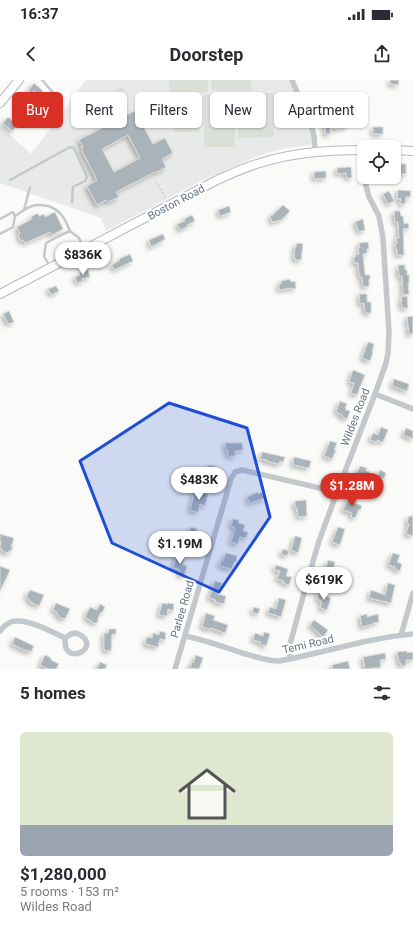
<!DOCTYPE html>
<meta charset="utf-8">
<style>
:root{--surface:#fff;--page:#f2f2f3;--text:#2b2b33;--muted:#7c7c81;--accent:#d93025}
body{margin:0;font-family:Roboto,sans-serif;background:var(--page);color:var(--text);height:100vh;display:flex;flex-direction:column;font-size:15px;white-space:nowrap}
*{box-sizing:border-box;margin:0}
p{font-size:13px;color:var(--muted)}
.icon{flex:none;width:22px;height:22px;fill:none;stroke:currentColor;stroke-width:2;stroke-linecap:round;stroke-linejoin:round}
.map{position:relative;height:589px;overflow:hidden}
.side{display:flex;flex-direction:column;background:var(--surface);flex:1}
.side>*{flex:none}
.guide{position:absolute;left:12px;top:12px;width:389px;height:36px;display:flex;gap:8px}
.controls{position:absolute;left:357px;top:60px;display:grid;gap:8px}
.controls a{display:grid;place-items:center;width:44px;height:44px;border-radius:6px;background:var(--surface);box-shadow:0 1px 3px #0004;font-size:20px}
.price{position:absolute;translate:-50% -34px;padding:0 9px;border-radius:14px;background:#fff;color:#222;font-size:13px;line-height:26px;filter:drop-shadow(0 1px 2px #0008)}
.price::after{content:'';position:absolute;left:50%;top:24px;width:12px;height:9px;margin-left:-6px;background:inherit;clip-path:polygon(0 0,100% 0,50% 100%)}
.price.current{background:var(--accent);color:#fff}
ul{padding:0;list-style:none}
li{display:grid;align-content:center;gap:8px;height:212px;padding:0 20px}
li span{display:grid;place-items:center;height:124px;border-radius:6px;color:#555}
li>.icon{margin-inline-start:auto}
span .icon{width:72px;height:72px;fill:#fffc;stroke-width:1}
li b{font-size:17px}
h2{display:flex;justify-content:space-between;align-items:center;height:48px;padding:0 20px;font-size:17px}
.chip{padding:0 14px;border-radius:6px;background:var(--surface);box-shadow:0 1px 3px #0004;font-size:14px;line-height:36px}
.chip.current{background:var(--accent);color:#fff}
.status{display:flex;justify-content:space-between;align-items:center;height:28px;padding:0 20px;background:var(--surface);direction:ltr}
.status svg{height:11px;fill:currentColor}
header{display:flex;justify-content:space-between;align-items:center;height:52px;padding:0 20px;background:var(--surface);font-size:18px;font-weight:700}
.map>svg:first-child{display:block}
.built{fill:#e8e9e9}
.green{fill:#dadfd7}
.building{fill:#aab3b9;stroke:#dcdcda;fill-rule:evenodd;filter:url(#shadow)}
.lines{fill:none;stroke-linecap:round;stroke-linejoin:round}
.secondary-casing{stroke:#b3babf;stroke-width:10}
.path{stroke:#bbbfc2;stroke-width:1;stroke-dasharray:2 2;stroke-linecap:butt}
.lane{stroke:#c3c8cc;stroke-width:2.5}
.street{stroke:#c3c8cc;stroke-width:5.5}
.secondary{stroke:#fff;stroke-width:8}
.marked{fill:#1d4ed8;fill-opacity:0.2;stroke:#1d4ed8;stroke-width:3;stroke-linejoin:round}
.labels{text-anchor:middle;stroke-width:4;stroke-linejoin:round;paint-order:stroke}
.street-label{font-size:11px;fill:#657683;stroke:#fff}
</style>
<div class="status"><b>16:37</b><svg viewBox="0 0 49 12"><path d="M0 12V9h3v3zM5 12V6h3v6zM10 12V3h3v9zM15 12V0h3v12zM26 1h20v11H26zM47 4h2v5h-2z"/></svg></div>
<header><svg class="icon" aria-label="back" viewBox="0 0 24 24"><path d="M15 5l-7 7 7 7"/></svg>Doorstep<svg class="icon" aria-label="share" viewBox="0 0 24 24"><path d="M12 15V3M7 8l5-5 5 5M5 13v7h14v-7"/></svg></header>
<div class="map">
<svg width="413" height="589" viewBox="0 0 413 589">
<defs>
<filter id="shadow"><feDropShadow dx="-2.5" dy="2.5" stdDeviation="2" flood-color="#0004"/></filter>
</defs>
<rect width="100%" height="100%" fill="#fafaf8"/>
<polygon class="built" points="86,0 290,0 311,51 311,65 287,68 263,74 203,100 106,151 101,138 0,103 0,46 31,74"/>
<g class="green">
<rect x="169" y="0" width="39" height="12"/>
<polygon points="212,0 251,0 251,11 211,10"/>
<path d="M120,7l3,1c4,7 1,15 -5,20 -3,3 -9,4 -12,6l-4,-2 -3,-6v-3z"/>
<polygon points="237,13 273,13 274,57 238,58"/>
<polygon points="235,14 235,67 204,67 204,15"/>
<polygon points="199,20 199,52 173,52 173,21"/>
</g>
<g class="building">
<polygon points="390,0 399,0 398,5 390,4"/>
<polygon points="34,3 43,11 41,14 39,13 38,14 34,11 32,14 28,11"/>
<polygon points="48,27 51,30 44,38 40,35 46,28"/>
<path d="M134,31l5,9h1l13,24 12,-6 8,15 -11,6 4,8 -11,6v-1l-39,20 3,5 -11,5 -2,-2 -9,5 -10,-19 10,-6 -15,-29 1,-1 -2,-3h2l-4,-7zM128,55l12,23 -26,14 -12,-23z"/>
<polygon points="333,33 348,34 347,47 340,47 340,49 331,48 330,54 325,54 325,40 329,40 329,38 333,38"/>
<polygon points="8,37 13,41 12,42 15,45 14,46 16,47 12,51 3,43"/>
<rect x="373" y="47" width="10" height="7"/>
<polygon points="397,84 406,84 406,94 400,94 399,92 394,92 394,85 397,85"/>
<polygon points="350,87 351,87 352,98 347,98 346,93 337,94 337,88"/>
<polygon points="326,91 326,98 314,99 314,92"/>
<polygon points="398,110 411,111 410,117 406,117 405,124 400,124 401,118 397,119"/>
<polygon points="389,111 394,121 388,124 383,114"/>
<polygon points="283,125 290,131 281,140 272,142 270,136 273,135"/>
<polygon points="229,126 231,132 220,136 218,130"/>
<polygon points="394,131 400,131 401,136 403,136 404,144 408,143 409,148 403,149 404,175 397,175 397,169 396,169 395,164 397,164 396,158 399,158 398,142 395,142"/>
<polygon points="55,132 63,149 52,155 50,152 25,163 23,160 21,161 18,155 20,154 17,147 32,139 31,137 36,134 38,134 39,136 44,134 45,137"/>
<polygon points="192,135 195,141 187,145 188,146 180,150 177,144 185,141 184,139"/>
<polygon points="363,139 365,150 359,152 355,142"/>
<polygon points="163,154 165,159 151,167 149,160"/>
<polygon points="368,162 369,169 367,169 367,173 363,174 365,195 370,195 370,199 369,199 369,206 363,207 362,197 360,197 360,194 359,194 358,183 354,183 354,177 356,177 355,175 359,174 358,168 360,168 359,163"/>
<polygon points="297,163 303,164 301,180 295,180 295,178 294,178 295,167 296,167"/>
<polygon points="130,174 133,181 114,190 112,185 120,180 119,179"/>
<polygon points="398,185 405,185 405,190 407,190 407,195 409,195 409,203 408,203 409,214 403,215 402,196 399,197"/>
<polygon points="88,190 90,197 82,199 83,201 77,203 75,197 80,195 80,193"/>
<polygon points="290,199 291,202 295,201 296,208 292,209 292,208 279,210 279,204 281,204 281,201"/>
<polygon points="56,206 59,211 51,215 48,209"/>
<polygon points="359,214 367,214 367,222 371,222 371,233 365,233 364,223 360,224"/>
<polygon points="407,216 408,228 402,228 401,217"/>
<polygon points="9,231 14,242 8,244 3,234"/>
<polygon points="413,236 413,254 409,254 407,237"/>
<polygon points="368,262 374,264 372,272 373,272 370,281 362,278"/>
<polygon points="353,290 365,295 357,315 351,313 354,303 349,302"/>
<polygon points="394,299 409,304 407,311 392,306"/>
<polygon points="340,321 347,324 345,328 346,329 346,330 350,331 347,339 342,337 342,335 336,332"/>
<polygon points="381,347 388,350 383,362 377,360 377,362 370,360 373,353 378,355"/>
<polygon points="406,348 413,351 413,359 403,355"/>
<polygon points="330,361 337,363 334,370 336,370 332,379 324,376"/>
<polygon points="225,363 242,363 243,370 235,371 235,376 228,376 228,370 226,370"/>
<polygon points="262,372 285,377 283,382 280,381 279,384 266,381 267,380 260,379"/>
<polygon points="294,377 311,381 309,388 293,385"/>
<polygon points="209,385 216,387 214,393 216,393 212,404 204,402 205,398 200,397 202,390 207,391"/>
<polygon points="360,386 367,388 366,391 370,392 368,398 364,397 361,404 354,401"/>
<polygon points="380,390 386,393 384,399 377,397"/>
<polygon points="195,411 208,414 205,426 200,424 198,432 190,430 194,415 193,415"/>
<polygon points="258,412 258,414 262,412 265,418 250,423 247,417"/>
<polygon points="350,416 357,418 355,423 362,426 360,430 359,429 355,438 351,437 352,433 343,430 346,422 347,423"/>
<polygon points="306,420 307,436 298,437 297,428 295,428 295,421"/>
<polygon points="412,435 413,435 413,456 406,454 409,444 407,443 409,436 411,437"/>
<polygon points="233,439 239,440 238,443 245,445 243,451 248,452 246,458 240,457 238,464 231,462 235,449 235,448 231,446"/>
<polygon points="191,447 197,449 195,457 193,456 190,464 185,462 186,457 187,458"/>
<polygon points="338,447 345,449 340,465 332,462"/>
<polygon points="0,454 14,458 11,467 13,467 11,471 9,471 8,473 2,471 2,469 0,469 1,461 0,461"/>
<polygon points="295,456 302,458 298,473 291,470"/>
<polygon points="283,469 289,471 287,476 281,474"/>
<polygon points="226,473 237,476 236,482 234,482 232,489 220,486 221,480 223,481"/>
<polygon points="393,473 400,475 397,482 402,484 400,491 394,489 395,487 388,485"/>
<polygon points="177,475 184,477 182,485 187,486 184,496 179,495 180,490 173,487"/>
<polygon points="328,480 335,482 331,498 324,496"/>
<polygon points="276,485 288,489 286,496 292,497 289,505 283,503 284,501 277,499 280,491 274,490"/>
<polygon points="0,486 10,490 0,511"/>
<polygon points="215,501 222,503 218,514 226,516 224,524 215,522 216,520 209,518"/>
<polygon points="388,503 395,505 391,523 369,518 371,510 385,515"/>
<polygon points="30,510 44,515 39,526 30,522 31,521 29,520 29,519 26,518"/>
<polygon points="319,512 326,513 325,516 331,518 327,530 320,528 322,521 317,519"/>
<polygon points="279,518 286,520 281,537 268,533 270,527 276,529"/>
<polygon points="56,523 70,529 65,539 59,537 59,535 56,534 57,532 53,530"/>
<polygon points="162,523 168,524 168,523 174,524 173,531 168,529 167,536 159,535"/>
<polygon points="100,524 105,527 102,533 101,532 98,538 98,541 96,543 94,543 85,537 90,527 97,530"/>
<polygon points="254,527 260,529 258,534 252,532"/>
<polygon points="206,533 215,536 213,540 228,545 225,553 211,548 210,549 202,547"/>
<polygon points="367,534 367,537 378,534 379,542 373,543 373,544 362,547 360,536"/>
<polygon points="314,540 328,550 323,557 310,545"/>
<polygon points="109,549 116,549 116,554 112,554 111,571 104,570 104,553 108,553"/>
<polygon points="160,551 166,553 165,560 160,559 158,567 145,564 147,557 152,558 153,553 159,555"/>
<polygon points="264,552 270,554 266,566 260,564 261,562 253,560 255,553 263,556"/>
<polygon points="15,557 34,566 31,572 27,570 26,571 12,564"/>
<polygon points="407,571 407,573 413,572 413,580 406,580 406,585 401,586 401,583 399,583 397,572"/>
<polygon points="385,573 386,579 380,580 381,587 365,589 363,577"/>
<polygon points="45,575 51,578 51,580 59,584 56,589 48,589 40,585"/>
<polygon points="196,575 203,578 199,589 190,588 192,582 193,583"/>
<polygon points="348,581 350,589 333,589 332,585"/>
<polygon points="100,582 107,585 105,589 97,589"/>
</g>
<g class="lines">
<defs>
<g id="secondary">
<polyline points="0,23 19,0"/>
<polyline points="394,70 413,71"/>
<path d="M0,214l217,-114c14,-6 28,-13 43,-17 30,-10 72,-13 104,-13"/>
</g>
</defs>
<use href="#secondary" class="secondary-casing"/>
<polyline class="path" points="156,102 166,118"/>
<g class="lane">
<polyline points="42,0 56,16"/>
<polyline points="10,100 70,67 74,68 87,97 85,101 73,107 72,122"/>
<polyline points="24,130 30,107"/>
<polyline points="0,139 13,132 15,136"/>
<path d="M0,154l13,-7 2,-11c5,-3 11,-8 17,-10 5,-2 10,-1 16,0 13,4 17,13 22,25"/>
<polyline points="50,187 44,176 46,163 57,157 70,151 79,158 84,169"/>
</g>
<g class="street">
<polyline points="292,0 307,36 311,44 314,56 315,73"/>
<polyline points="363,70 364,85"/>
<polyline points="375,314 413,329"/>
<path d="M0,551c4,-5 10,-10 16,-10 15,-1 36,11 49,17"/>
<path d="M76,553c26,10 -2,31 -10,15 -1,-3 -1,-7 -1,-10l6,-4z"/>
<polyline points="401,555 413,513"/>
<path d="M185,556c20,4 39,11 57,17 12,3 24,8 37,8 45,-8 88,-23 134,-27"/>
<polyline points="291,579 289,573 289,568 307,502 319,461 337,412 375,314 386,283 388,273 389,252 383,158 379,136 369,117 366,106 365,97"/>
<polyline points="175,589 231,399 235,392 242,390 337,412"/>
</g>
<use href="#secondary" class="secondary"/>
</g>
<path class="marked" d="M169,323l78,25 23,89 -51,75 -107,-49 -32,-82z"/>
<g class="labels">
<g class="street-label">
<text transform="translate(176 122) rotate(-28)" y="4">Boston Road</text>
<text transform="translate(355 337) rotate(-69)" y="4">Wildes Road</text>
<text transform="translate(182 529) rotate(-74)" y="4">Parlee Road</text>
<text transform="translate(308 564) rotate(-13)" y="4">Temi Road</text>
</g>
</g>
</svg>
<div class="controls">
<a><svg class="icon" aria-label="locate" viewBox="0 0 24 24"><circle cx="12" cy="12" r="6"/><path d="M12 2v4M12 18v4M2 12h4M18 12h4"/></svg></a>
</div>
<b class="price" style="left:83px;top:196px">$836K</b>
<b class="price" style="left:199px;top:421px">$483K</b>
<b class="price current" style="left:352px;top:427px">$1.28M</b>
<b class="price" style="left:180px;top:485px">$1.19M</b>
<b class="price" style="left:324px;top:521px">$619K</b>
<div class="guide">
<a class="chip current">Buy</a>
<a class="chip">Rent</a>
<a class="chip">Filters</a>
<a class="chip">New</a>
<a class="chip">Apartment</a>
</div>
</div>
<section class="side">
<h2>5 homes<svg class="icon" aria-label="filters" viewBox="0 0 24 24"><path d="M4 7h16M4 17h16"/><circle cx="9" cy="7" r="2"/><circle cx="15" cy="17" r="2"/></svg></h2>
<ul>
<li><span style="background:linear-gradient(#dfe7d0 75%,#9aa5b1 0)"><svg class="icon" aria-label="home" viewBox="0 0 24 24"><path d="M3 11l9-7 9 7M6 9v11h12V9"/></svg></span><div><b>$1,280,000</b><p>5 rooms · 153 m²</p><p>Wildes Road</p></div></li>
</ul>
</section>
